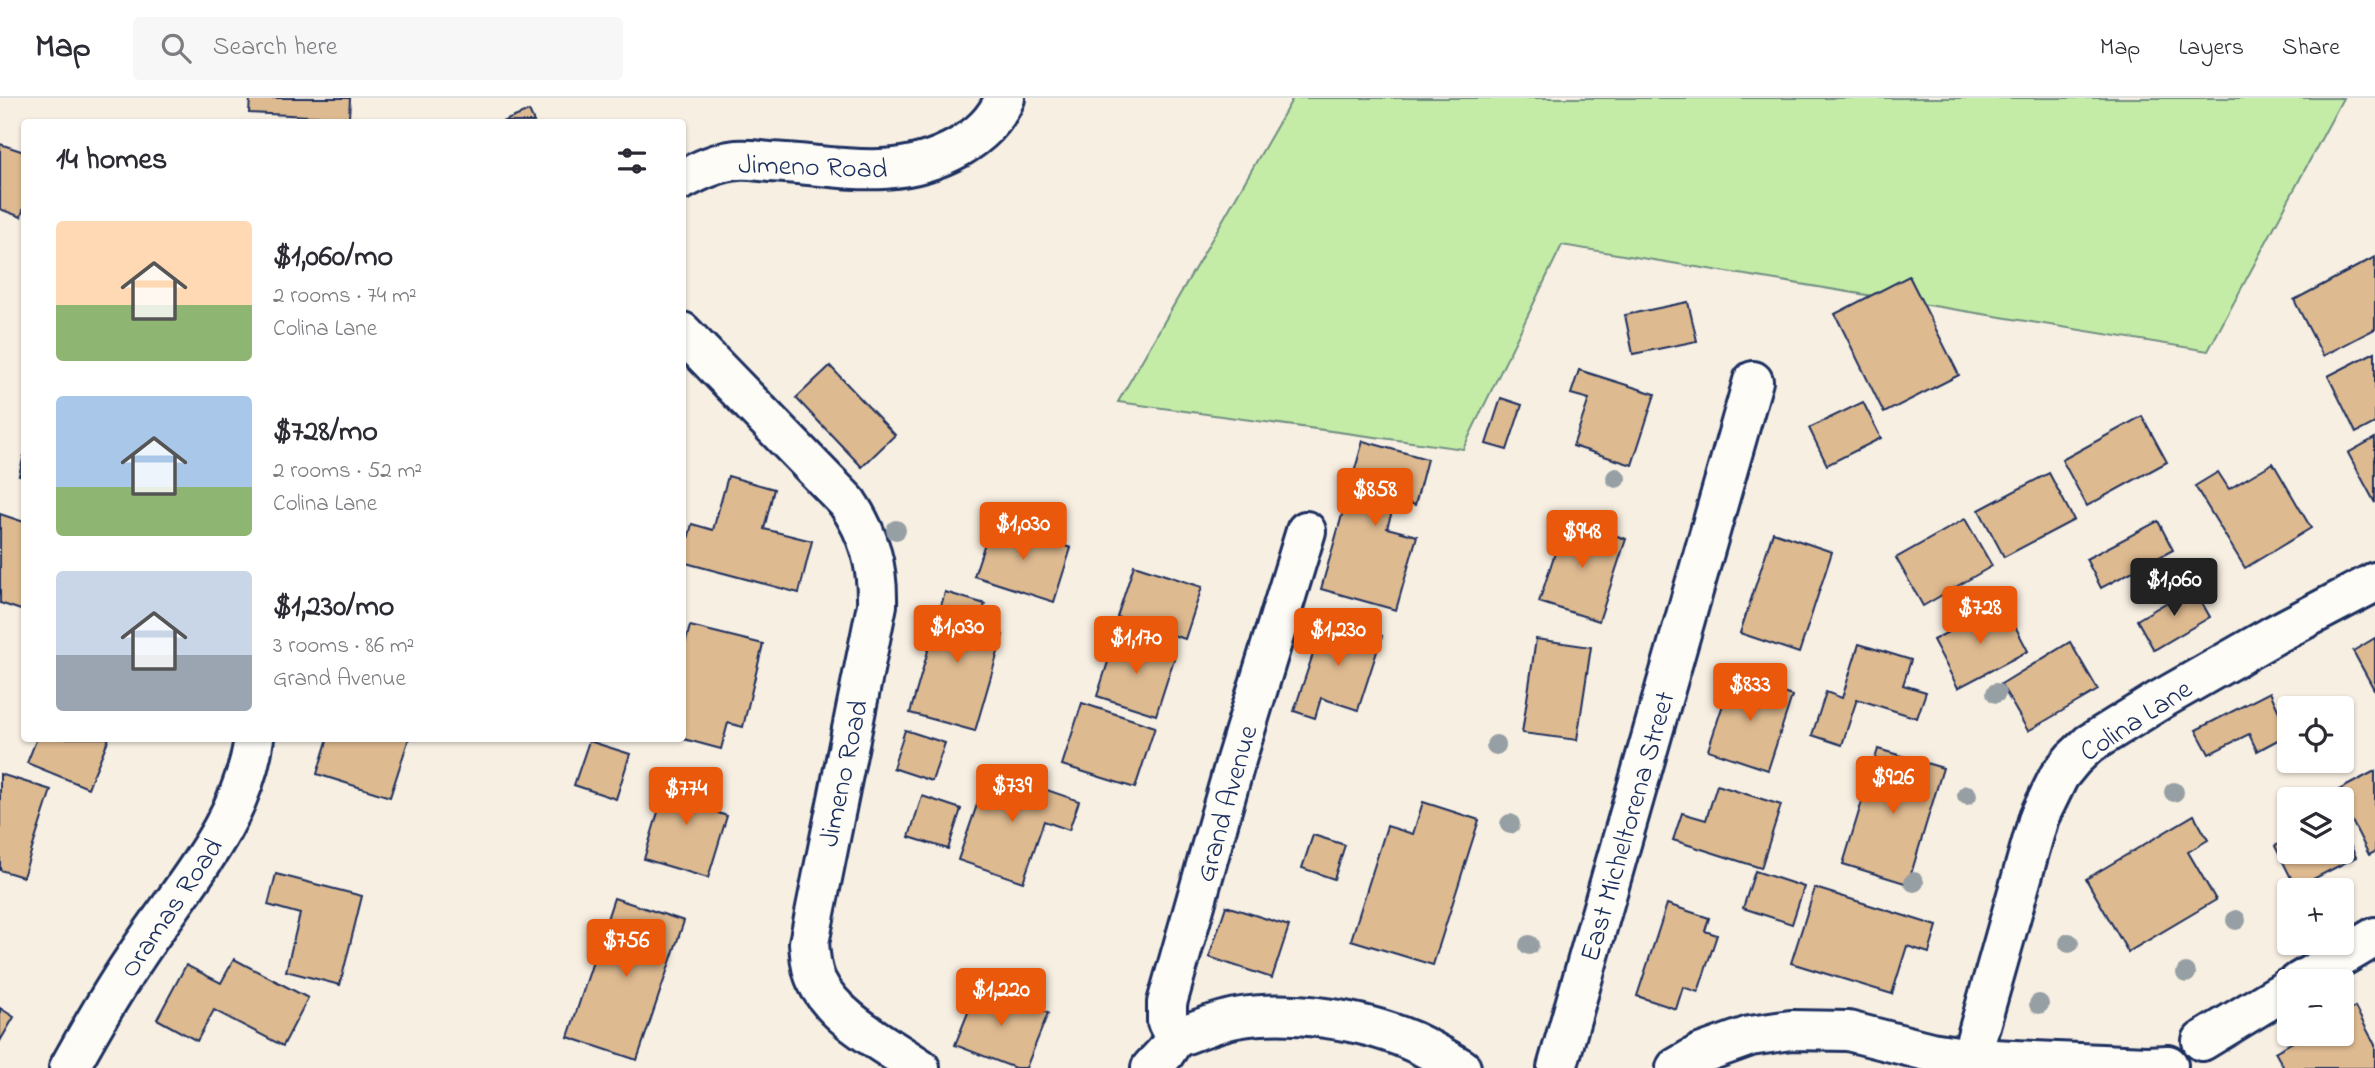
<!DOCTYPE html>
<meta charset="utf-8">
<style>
:root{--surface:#fff;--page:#f7f7f7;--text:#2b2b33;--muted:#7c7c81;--line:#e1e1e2;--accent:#ea580c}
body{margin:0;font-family:"Indie Flower",sans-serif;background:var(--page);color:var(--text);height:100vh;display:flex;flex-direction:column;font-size:26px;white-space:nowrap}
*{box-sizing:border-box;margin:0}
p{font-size:23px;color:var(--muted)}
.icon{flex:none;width:38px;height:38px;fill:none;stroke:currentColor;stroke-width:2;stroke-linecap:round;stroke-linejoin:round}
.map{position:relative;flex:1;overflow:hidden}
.drawer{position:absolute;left:21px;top:21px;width:665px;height:623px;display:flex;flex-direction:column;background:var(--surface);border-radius:7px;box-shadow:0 2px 5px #0004}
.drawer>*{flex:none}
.buttons{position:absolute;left:2277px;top:598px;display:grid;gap:14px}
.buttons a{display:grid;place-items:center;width:77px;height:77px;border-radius:7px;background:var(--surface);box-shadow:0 2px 5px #0004;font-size:35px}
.price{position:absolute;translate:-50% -60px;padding:0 16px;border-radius:7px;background:var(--accent);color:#fff;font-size:23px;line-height:46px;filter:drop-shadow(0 2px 4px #0008)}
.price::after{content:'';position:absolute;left:50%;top:42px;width:21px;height:16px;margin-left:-10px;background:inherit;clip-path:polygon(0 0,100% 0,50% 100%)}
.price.current{background:#222;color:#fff}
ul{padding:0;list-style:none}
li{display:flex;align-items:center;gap:21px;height:175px;padding:0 35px}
li span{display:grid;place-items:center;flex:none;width:196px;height:140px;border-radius:7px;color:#555}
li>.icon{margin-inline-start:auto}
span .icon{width:84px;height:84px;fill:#fffc;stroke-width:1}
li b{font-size:30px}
h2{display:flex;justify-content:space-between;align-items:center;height:84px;padding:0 35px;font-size:30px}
header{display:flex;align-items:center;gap:42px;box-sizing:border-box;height:98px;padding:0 35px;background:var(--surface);border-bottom:2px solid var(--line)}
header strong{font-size:33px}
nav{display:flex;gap:38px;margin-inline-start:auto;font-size:24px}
.search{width:490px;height:63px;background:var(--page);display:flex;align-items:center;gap:18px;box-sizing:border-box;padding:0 24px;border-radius:7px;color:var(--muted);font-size:26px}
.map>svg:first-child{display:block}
.green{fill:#c5eca7;stroke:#708e82;stroke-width:2}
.building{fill:#deba90;stroke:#1b2f5e;stroke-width:2}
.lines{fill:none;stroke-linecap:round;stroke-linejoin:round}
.minor-casing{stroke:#1b2f5e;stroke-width:44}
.minor{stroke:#fdfcf7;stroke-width:38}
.tree{fill:#969fa3}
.labels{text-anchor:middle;stroke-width:6;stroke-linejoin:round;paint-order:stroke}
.street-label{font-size:28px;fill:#1b2f5e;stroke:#fdfcf7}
</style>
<header>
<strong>Map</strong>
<div class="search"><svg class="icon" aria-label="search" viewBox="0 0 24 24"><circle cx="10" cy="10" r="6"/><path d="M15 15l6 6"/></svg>Search here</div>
<nav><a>Map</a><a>Layers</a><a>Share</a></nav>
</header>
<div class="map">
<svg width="2375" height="970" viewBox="0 0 2375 970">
<rect width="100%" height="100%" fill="#f7efe2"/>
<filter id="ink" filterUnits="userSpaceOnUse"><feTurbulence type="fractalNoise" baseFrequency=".0143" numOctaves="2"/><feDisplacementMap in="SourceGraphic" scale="14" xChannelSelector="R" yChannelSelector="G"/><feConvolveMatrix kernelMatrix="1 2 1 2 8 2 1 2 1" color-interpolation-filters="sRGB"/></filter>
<g filter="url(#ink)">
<polygon class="green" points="1293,0 2343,0 2208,253 1562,147 1463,351 1118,304"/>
<g class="building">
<polygon points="250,0 350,0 349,20 249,15"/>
<polygon points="529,13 534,24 502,24"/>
<polygon points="0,46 24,54 24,109 21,119 0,111"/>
<polygon points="2375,159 2375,231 2323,258 2294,202"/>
<polygon points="1909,178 1959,277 1884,315 1835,216"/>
<polygon points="1688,204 1697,243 1633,256 1625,217"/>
<polygon points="2375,254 2375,325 2356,335 2328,278"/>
<polygon points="830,268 895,337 862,369 796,300"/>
<polygon points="1579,272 1655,296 1632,367 1573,348 1589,301 1571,296"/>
<polygon points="1501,300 1522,307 1507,352 1486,346"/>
<polygon points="1863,304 1881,340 1827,367 1809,330"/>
<polygon points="2142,318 2167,364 2087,408 2062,362"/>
<polygon points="2375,340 2375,405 2348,355"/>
<polygon points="1363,343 1427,361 1415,407 1396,401 1387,430 1417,438 1396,512 1321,491"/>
<polygon points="24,357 24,378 19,377"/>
<polygon points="2273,365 2311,430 2245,470 2195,388 2218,374 2229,391"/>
<polygon points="2049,375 2074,422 2004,459 1979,412"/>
<polygon points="728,378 774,391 764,431 812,443 799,495 682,464 692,426 713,432"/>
<polygon points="0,416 24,424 24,513 0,505"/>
<polygon points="1566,421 1626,441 1599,523 1539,504"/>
<polygon points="1965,421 1992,468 1923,508 1896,460"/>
<polygon points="2158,423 2173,452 2101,490 2086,461"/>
<polygon points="992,424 1071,450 1054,504 974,478"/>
<polygon points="1773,434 1832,454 1799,555 1740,535"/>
<polygon points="1134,467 1202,489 1185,541 1117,519"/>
<polygon points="2193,489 2210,519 2154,552 2137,522"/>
<polygon points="945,494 985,506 978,530 1003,537 975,633 910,615"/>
<polygon points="2003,505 2028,553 1958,590 1933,542"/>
<polygon points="1325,520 1382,538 1358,612 1321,600 1315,620 1294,613"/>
<polygon points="690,528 763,546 743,629 728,625 721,651 680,640 682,640 682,558"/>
<polygon points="1116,539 1175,558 1156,617 1097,598"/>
<polygon points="2375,540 2375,593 2353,553"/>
<polygon points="1536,541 1591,549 1577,642 1522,635"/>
<polygon points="2070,544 2098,592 2028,633 2001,586"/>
<polygon points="1859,546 1911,562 1903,587 1926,594 1917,620 1857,601 1842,647 1812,637 1826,594 1842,600"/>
<polygon points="1732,579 1792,598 1768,672 1708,652"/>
<polygon points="2270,594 2289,636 2257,653 2249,636 2209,656 2196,632"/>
<polygon points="1082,605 1155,629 1135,690 1062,667"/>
<polygon points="905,632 945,645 932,683 893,670"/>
<polygon points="37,640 109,640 88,690 27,665"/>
<polygon points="328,640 409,640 390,699 317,676"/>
<polygon points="589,643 630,656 616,701 574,687"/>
<polygon points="1878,651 1943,670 1908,786 1843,766"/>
<polygon points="989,672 1079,703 1069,732 1044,723 1023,784 958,762"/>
<polygon points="2375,673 2375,754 2369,757 2337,693"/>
<polygon points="670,674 717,688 709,712 727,718 708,780 644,761"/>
<polygon points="0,676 51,692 23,779 0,772"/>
<polygon points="1717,687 1781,707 1761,770 1673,742 1682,715 1706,722"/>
<polygon points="922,698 961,711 948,751 909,739"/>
<polygon points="1423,704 1479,722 1433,867 1351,842 1387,728 1413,736"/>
<polygon points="2194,717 2208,742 2188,754 2216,802 2128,854 2086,781"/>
<polygon points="2342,730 2356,759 2296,790 2275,748 2289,741 2289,754 2342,754"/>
<polygon points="1313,737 1345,747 1334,781 1302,770"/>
<polygon points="1755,773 1804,789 1792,826 1743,810"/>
<polygon points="276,776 362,798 340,887 286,873 300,816 268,807"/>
<polygon points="1815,790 1937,828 1929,855 1907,848 1892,896 1791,865"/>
<polygon points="614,800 684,823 637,962 568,939"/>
<polygon points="1667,806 1709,820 1705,833 1717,837 1698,894 1683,889 1676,911 1637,898"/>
<polygon points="1226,808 1289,828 1272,880 1209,859"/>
<polygon points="234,861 308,900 283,948 214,912 197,943 157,921 186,867 221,885"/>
<polygon points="979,887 1048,915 1026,970 1015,970 955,947"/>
<polygon points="2355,909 2375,947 2375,970 2284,970 2275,954 2307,936 2342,936 2342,917"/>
<polygon points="0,910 14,919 0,943"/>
</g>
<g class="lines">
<defs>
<g id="minor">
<path d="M682,82c18,-10 35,-18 55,-20 11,-1 22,1 33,2 67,3 125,21 188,-14 22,-13 37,-27 47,-50"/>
<path d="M682,234l165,170c22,32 31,64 30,103l-68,338c1,12 2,26 7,37 18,39 69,64 104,88"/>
<polyline points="2299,884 2375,839"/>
<path d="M1175,940c20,-7 40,-16 61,-20 51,-9 125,1 173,22 17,7 35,18 52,28"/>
<polyline points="2202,943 2289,890"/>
<path d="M69,970c21,-38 42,-75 66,-110 45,-69 108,-135 119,-220"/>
<polyline points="1151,970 1165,955 1175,940 1167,924 1167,905 1236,662 1306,433"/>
<polyline points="1557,970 1753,283"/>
<polyline points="1676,970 1700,956 1750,938 1791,932 1848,933 1931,954 1971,960 2146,968 2168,967"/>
<polyline points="1968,970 2039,719 2059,678 2073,661 2089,646 2160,602 2274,537 2375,484"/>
</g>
</defs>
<use href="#minor" class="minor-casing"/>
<use href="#minor" class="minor"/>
</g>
<g class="tree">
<circle cx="1616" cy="380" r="10"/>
<circle cx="896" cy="432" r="10"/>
<circle cx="1960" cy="511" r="10"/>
<circle cx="1996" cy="595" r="10"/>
<circle cx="1496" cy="647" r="10"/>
<circle cx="2174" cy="694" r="10"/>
<circle cx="1967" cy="697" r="10"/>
<circle cx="1510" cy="726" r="10"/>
<circle cx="1914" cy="784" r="10"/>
<circle cx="2236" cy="822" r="10"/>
<circle cx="2069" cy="845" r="10"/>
<circle cx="1529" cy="847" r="10"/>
<circle cx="2186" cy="875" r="10"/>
<circle cx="2039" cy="906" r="10"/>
</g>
</g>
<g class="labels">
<g class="street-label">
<text transform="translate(813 67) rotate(2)" y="10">Jimeno Road</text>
<text transform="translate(2135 621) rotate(-33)" y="10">Colina Lane</text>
<text transform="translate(842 675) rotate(-78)" y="10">Jimeno Road</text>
<text transform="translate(1225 705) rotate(-74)" y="10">Grand Avenue</text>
<text transform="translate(1626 728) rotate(-74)" y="10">East Micheltorena Street</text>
<text transform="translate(170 809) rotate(-56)" y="10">Oramas Road</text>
</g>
</g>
</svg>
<div class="buttons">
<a><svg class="icon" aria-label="locate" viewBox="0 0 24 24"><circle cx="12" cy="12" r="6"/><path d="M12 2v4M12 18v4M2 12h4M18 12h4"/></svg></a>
<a><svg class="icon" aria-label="layers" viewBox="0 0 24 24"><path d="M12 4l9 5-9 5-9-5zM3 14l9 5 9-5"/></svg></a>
<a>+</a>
<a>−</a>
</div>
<b class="price" style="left:1375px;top:430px">$858</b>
<b class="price" style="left:1023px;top:464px">$1,030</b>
<b class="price" style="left:1582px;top:472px">$948</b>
<b class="price current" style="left:2174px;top:520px">$1,060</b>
<b class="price" style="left:1980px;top:548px">$728</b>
<b class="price" style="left:957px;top:567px">$1,030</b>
<b class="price" style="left:1338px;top:570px">$1,230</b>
<b class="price" style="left:1136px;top:578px">$1,170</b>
<b class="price" style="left:1750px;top:625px">$833</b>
<b class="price" style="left:1893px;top:718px">$926</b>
<b class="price" style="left:1012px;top:726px">$739</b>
<b class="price" style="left:686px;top:729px">$774</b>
<b class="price" style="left:626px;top:881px">$756</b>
<b class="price" style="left:1001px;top:930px">$1,220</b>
<section class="drawer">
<h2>14 homes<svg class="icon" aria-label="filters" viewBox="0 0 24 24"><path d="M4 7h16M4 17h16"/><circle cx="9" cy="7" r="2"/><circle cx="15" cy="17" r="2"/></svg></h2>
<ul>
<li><span style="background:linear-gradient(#ffd9b3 60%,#8fb573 0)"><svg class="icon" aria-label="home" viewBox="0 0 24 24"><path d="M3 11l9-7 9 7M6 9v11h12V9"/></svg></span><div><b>$1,060/mo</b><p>2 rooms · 74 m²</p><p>Colina Lane</p></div></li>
<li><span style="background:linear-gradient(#a9c7e8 65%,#8fb573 0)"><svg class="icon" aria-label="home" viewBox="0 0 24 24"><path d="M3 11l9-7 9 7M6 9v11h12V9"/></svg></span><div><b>$728/mo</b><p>2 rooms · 52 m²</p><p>Colina Lane</p></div></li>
<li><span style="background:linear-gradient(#c9d6e8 60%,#9aa5b1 0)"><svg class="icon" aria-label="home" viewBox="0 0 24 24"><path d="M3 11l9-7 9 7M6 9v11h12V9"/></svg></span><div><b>$1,230/mo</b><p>3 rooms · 86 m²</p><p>Grand Avenue</p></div></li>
</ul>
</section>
</div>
